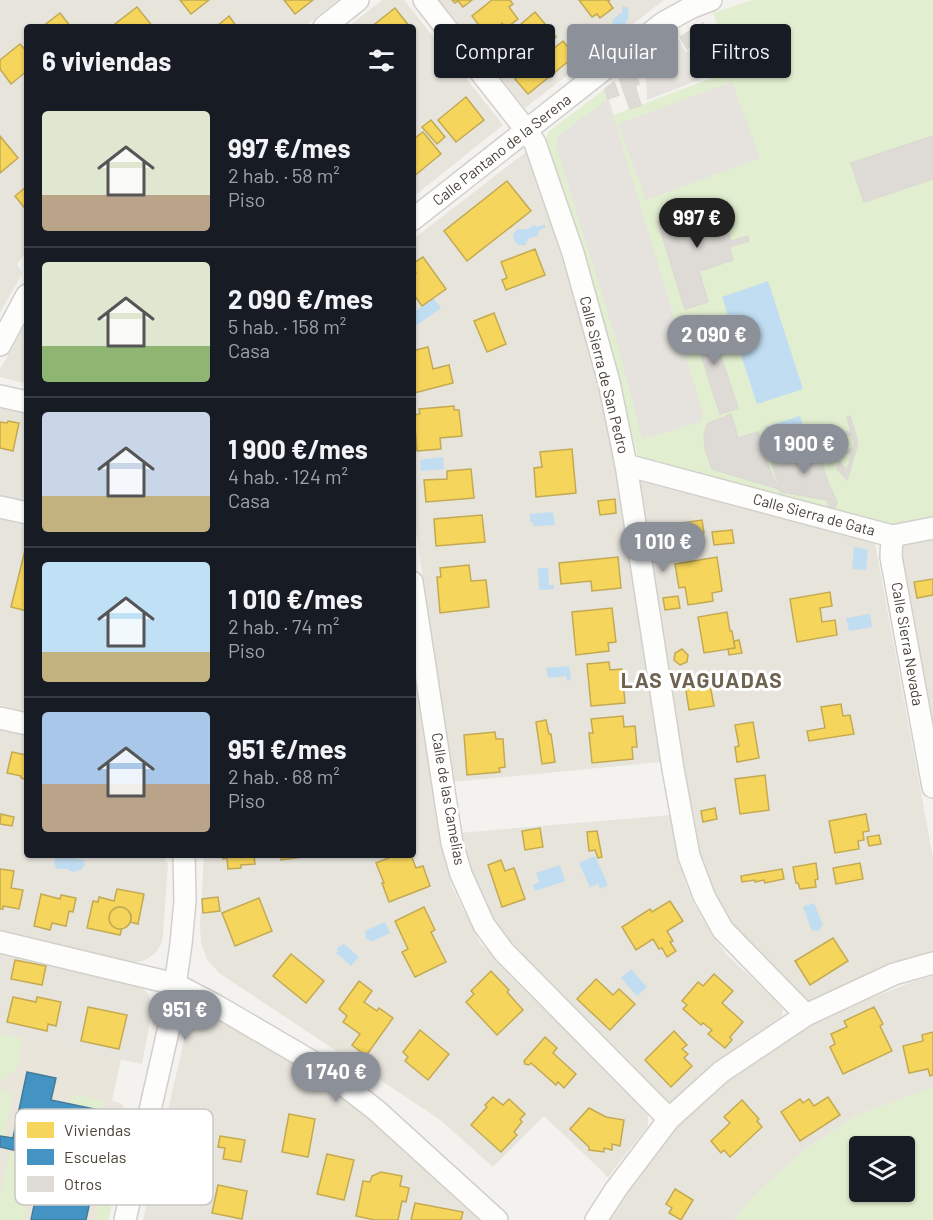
<!DOCTYPE html>
<html lang="es">
<meta charset="utf-8">
<style>
:root{--surface:#171b24;--page:#20242c;--text:#f1f3f6;--muted:#9ea1a6;--line:#363941;--accent:#8c9099}
body{margin:0;font-family:Barlow,sans-serif;background:var(--page);color:var(--text);height:100vh;display:flex;flex-direction:column;font-size:22px;white-space:nowrap}
*{box-sizing:border-box;margin:0}
p{font-size:20px;color:var(--muted)}
.icon{flex:none;width:33px;height:33px;fill:none;stroke:currentColor;stroke-width:2;stroke-linecap:round;stroke-linejoin:round}
.map{position:relative;flex:1;overflow:hidden}
.sheet{position:absolute;left:24px;top:24px;width:392px;height:834px;display:flex;flex-direction:column;background:var(--surface);border-radius:6px;box-shadow:0 2px 4px #0004}
.sheet>*{flex:none}
.guide{position:absolute;left:434px;top:24px;width:410px;height:54px;display:flex;gap:12px}
.fabs{position:absolute;left:849px;top:1136px;display:grid;gap:12px}
.fabs a{display:grid;place-items:center;width:66px;height:66px;border-radius:6px;background:var(--surface);box-shadow:0 2px 4px #0004;font-size:30px}
.price{position:absolute;translate:-50% -51px;padding:0 14px;border-radius:21px;background:var(--accent);color:#fff;font-size:20px;line-height:39px;filter:drop-shadow(0 2px 3px #0008)}
.price::after{content:'';position:absolute;left:50%;top:36px;width:18px;height:14px;margin-left:-9px;background:inherit;clip-path:polygon(0 0,100% 0,50% 100%)}
.price.current{background:#222;color:#fff}
ul{padding:0;list-style:none}
li{display:flex;align-items:center;gap:18px;height:150px;padding:0 18px}
li+li{border-top:2px solid var(--line)}
li span{display:grid;place-items:center;flex:none;width:168px;height:120px;border-radius:6px;color:#555}
li>.icon{margin-inline-start:auto}
span .icon{width:72px;height:72px;fill:#fffc;stroke-width:1}
li b{font-size:26px}
h2{display:flex;justify-content:space-between;align-items:center;height:72px;padding:0 18px;font-size:26px}
.chip{padding:0 21px;border-radius:6px;background:var(--surface);box-shadow:0 2px 4px #0004;font-size:21px;line-height:54px}
.chip.current{background:var(--accent);color:#fff}
.map>svg:first-child{display:block}
.residential{fill:#e7e4dc}
.education{fill:#eae5da}
.green{fill:#e1eecf;fill-rule:evenodd}
.parking{fill:#e6e3df}
.water{fill:#c0ddf1}
.homes{fill:#f6d55c;stroke:#c3aa52;stroke-width:1.5}
.schools{fill:#4393c3;stroke:#457b9a;stroke-width:1.5}
.building{fill:#dedbd6;stroke:#dcd9d4;stroke-width:1.5;fill-rule:evenodd}
.lines{fill:none;stroke-linecap:round;stroke-linejoin:round}
.minor-casing{stroke:#d2d0cb;stroke-width:24}
.minor{stroke:#fdfdfc;stroke-width:21}
.labels{text-anchor:middle;stroke-width:6;stroke-linejoin:round;paint-order:stroke}
.street-label{font-size:15px;fill:#4b4439;stroke:#fff}
.district-label{font-size:21px;font-weight:bold;letter-spacing:1.5px;fill:#6e6250;stroke:#fff}
.key{fill:#fff;stroke:#c9c7c4;stroke-width:1.5}
.key-label{font-size:16px;fill:#4b4439}
</style>
<div class="map">
<svg width="933" height="1220" viewBox="0 0 933 1220">
<rect width="100%" height="100%" fill="#f4f2ee"/>
<g class="residential">
<polygon points="0,0 338,0 304,27 27,27 27,252 17,264 21,271 22,274 0,313"/>
<polygon points="382,0 404,0 503,125 413,197 412,27 348,27"/>
<polygon points="438,0 664,0 525,108"/>
<polygon points="526,152 574,294 593,362 610,439 661,762 452,782 413,510 412,240"/>
<polygon points="27,322 27,384 0,377 0,369"/>
<polygon points="0,405 27,412 27,502 0,495"/>
<polygon points="637,480 875,543 933,858 933,951 889,965 809,1003 736,932 706,879 696,842"/>
<polygon points="0,519 27,526 27,712 0,705"/>
<polygon points="933,540 933,737 898,553 903,546"/>
<polygon points="413,664 438,828 452,887 480,943 648,1114 648,1126 608,1177 544,1116 493,1167 439,1119 219,973 207,959 201,943 200,926 204,855 412,855"/>
<polygon points="0,727 27,733 27,855 165,855 165,860 168,864 163,934 162,942 157,951 149,958 142,961 133,962 0,930"/>
<polygon points="670,815 676,847 686,885 695,906 713,936 727,955 783,1007 782,1019 726,1056 674,1101 666,1101 508,942 495,924 472,878 459,833"/>
<polygon points="0,953 140,985 149,995 152,1010 142,1064 0,1034"/>
<polygon points="933,976 933,1087 858,1115 803,1151 752,1198 734,1220 610,1220 623,1197 648,1162 675,1130 705,1100 740,1073 811,1025 845,1008 912,982"/>
<polygon points="204,1015 215,1016 320,1075 371,1118 420,1165 481,1220 143,1220 187,1027 194,1019"/>
</g>
<polygon class="education" points="0,1034 121,1059 112,1101 121,1103 131,1117 108,1220 0,1220"/>
<g class="green">
<polygon points="753,0 933,0 933,517 893,525 638,458 611,347 545,142 548,132 605,89 614,115 733,70 713,13"/>
<polygon points="0,1034 23,1039 15,1074 8,1072 6,1081 0,1079"/>
<path d="M933,1087v133h-199l18,-22 51,-47 55,-36zM860,1146h44v45h-44z"/>
<polygon points="0,1091 13,1094 4,1137 0,1136"/>
<polygon points="72,1094 106,1101 101,1104 100,1110 70,1103"/>
<polygon points="10,1152 38,1158 24,1220 0,1220 0,1197"/>
<polygon points="104,1178 117,1180 108,1220 95,1220"/>
</g>
<g class="parking">
<polygon points="711,36 716,47 722,45 730,68 647,100 646,77 654,70 649,62 679,40 686,52"/>
<polygon points="732,82 760,158 646,200 618,124"/>
<polygon points="608,99 703,413 701,422 642,439 618,346 556,146 558,136"/>
</g>
<g class="water">
<path d="M623,6l5,2c2,7 0,14 -6,20h-7l-3,-5 1,-4 9,-7z"/>
<path d="M544,224l2,3 -6,3 -3,6 -8,2 -4,7c-7,1 -11,-2 -12,-8 3,-12 7,-6 14,-8 2,0 4,-3 6,-4l5,2z"/>
<polygon points="768,281 803,389 757,404 722,297"/>
<polygon points="433,298 441,308 413,328 413,313"/>
<polygon points="800,416 807,437 771,448 765,427"/>
<polygon points="443,457 444,469 421,471 420,460"/>
<polygon points="553,512 555,525 533,526 533,522 530,522 530,514"/>
<polygon points="854,547 868,549 866,570 852,569"/>
<polygon points="538,568 548,568 549,585 554,585 554,589 539,590"/>
<polygon points="870,614 872,627 849,631 846,618"/>
<polygon points="569,666 571,680 567,681 566,676 548,678 546,668"/>
<polygon points="57,855 69,855 76,859 84,860 85,865 81,870 72,872 67,869 59,869 56,868 54,862"/>
<polygon points="595,856 608,885 600,889 598,884 590,887 579,863"/>
<polygon points="560,865 565,881 535,891 533,885 539,882 536,873"/>
<polygon points="814,903 823,925 821,926 819,931 814,930 812,931 803,907"/>
<polygon points="385,922 390,933 371,942 370,940 366,939 365,931"/>
<polygon points="344,944 359,957 351,966 336,953 338,951 337,948"/>
<polygon points="631,969 647,987 637,996 621,978"/>
</g>
<g class="homes">
<polygon points="180,0 209,0 191,14"/>
<polygon points="284,0 313,0 295,14"/>
<polygon points="452,0 472,0 463,7 458,1 455,3"/>
<polygon points="492,0 510,0 513,4 509,7 518,19 506,28 502,23 489,33 484,27 482,29 472,16"/>
<polygon points="579,0 610,0 608,1 613,8 600,18 597,14 592,17"/>
<polygon points="137,7 153,27 117,27 115,24"/>
<polygon points="395,8 410,27 371,27"/>
<polygon points="535,12 556,37 541,50 537,45 518,61 508,48 497,58 486,44 502,31 507,36"/>
<polygon points="60,13 71,27 42,27"/>
<polygon points="229,16 237,27 216,27"/>
<polygon points="563,41 575,56 528,94 515,79"/>
<polygon points="20,44 27,52 27,71 11,84 0,69 0,60"/>
<polygon points="466,97 484,120 456,142 438,120"/>
<polygon points="431,120 445,137 437,144 422,127"/>
<polygon points="423,132 441,154 413,177 412,140"/>
<polygon points="0,136 18,158 0,173"/>
<polygon points="507,181 531,211 467,261 444,231"/>
<polygon points="27,186 27,211 15,196"/>
<polygon points="535,249 545,275 506,290 502,280 507,278 501,262"/>
<polygon points="423,257 446,289 422,306 412,292 412,276 416,273 412,269 412,264"/>
<polygon points="494,313 506,344 487,352 474,321"/>
<polygon points="428,347 433,369 449,365 453,383 414,393 412,351"/>
<polygon points="454,406 454,410 459,410 462,436 440,438 441,449 417,451 414,415 420,414 419,409"/>
<polygon points="8,421 19,423 13,451 0,448 0,422 7,423"/>
<polygon points="572,449 576,493 536,497 534,468 542,467 540,452"/>
<polygon points="471,469 474,498 426,502 424,480 447,479 447,471"/>
<polygon points="615,499 616,513 600,515 598,501"/>
<polygon points="482,515 485,542 436,546 434,519"/>
<polygon points="702,520 704,533 702,533 704,545 663,552 660,532 662,532 661,526"/>
<polygon points="732,530 734,543 714,545 712,532"/>
<polygon points="27,542 27,611 11,607"/>
<polygon points="618,557 621,588 592,591 591,581 561,584 559,563"/>
<polygon points="717,557 722,591 712,593 713,601 688,605 685,587 679,588 675,564"/>
<polygon points="469,565 471,581 486,580 489,607 440,613 437,577 441,577 440,568"/>
<polygon points="933,579 933,595 917,598 914,582"/>
<polygon points="830,592 832,606 820,608 822,622 835,620 837,635 797,642 790,599"/>
<polygon points="678,596 680,608 665,610 663,598"/>
<polygon points="612,608 616,642 608,643 609,651 576,655 572,612"/>
<polygon points="727,612 730,631 732,631 735,648 704,653 698,617"/>
<polygon points="739,640 742,653 729,655 728,649 735,648 734,641"/>
<polygon points="682,649 688,655 687,662 680,665 674,660 675,653"/>
<polygon points="609,662 610,670 622,669 625,703 591,706 587,664"/>
<polygon points="708,674 714,706 689,710 684,678"/>
<polygon points="841,704 843,716 850,715 854,734 809,741 807,731 825,728 821,707"/>
<polygon points="623,716 624,727 635,726 637,747 632,747 633,759 592,763 589,733 593,733 591,719"/>
<polygon points="546,720 549,734 551,734 555,762 542,764 536,722"/>
<polygon points="753,722 759,758 737,762 735,747 739,746 735,725"/>
<polygon points="495,732 496,739 503,739 505,767 499,768 500,772 467,775 464,735"/>
<polygon points="12,752 26,755 27,752 27,780 21,778 21,776 7,773"/>
<polygon points="765,775 769,810 740,814 735,779"/>
<polygon points="715,808 717,819 703,822 701,811"/>
<polygon points="1,814 14,817 12,826 0,824"/>
<polygon points="866,814 869,831 863,832 864,840 858,841 859,849 835,853 829,821"/>
<polygon points="540,828 543,847 525,850 522,831"/>
<polygon points="597,831 602,857 598,858 595,850 589,851 587,832"/>
<polygon points="879,835 881,844 869,846 867,837"/>
<polygon points="223,855 257,855 254,855 255,864 241,865 241,868 228,869 227,858 223,859"/>
<polygon points="281,855 303,855 304,857 281,860"/>
<polygon points="396,855 411,855 416,868 423,866 430,886 389,902 382,883 384,883 376,863"/>
<polygon points="501,860 505,871 514,868 525,899 502,907 488,865"/>
<polygon points="816,863 818,879 815,880 816,887 800,889 798,883 796,883 793,867"/>
<polygon points="860,863 863,879 836,884 833,868"/>
<polygon points="0,869 14,871 11,888 23,890 19,909 3,906 3,909 0,909"/>
<polygon points="782,869 784,879 765,883 764,880 755,882 755,880 742,882 741,876"/>
<polygon points="117,889 144,894 138,924 130,922 131,915 129,912 120,907 114,909 110,915 110,922 115,927 122,928 120,935 87,928 93,901 98,902 99,897 114,901"/>
<polygon points="41,894 60,899 61,895 76,898 73,912 69,911 66,926 52,923 50,930 34,926"/>
<polygon points="218,897 220,911 203,913 202,899"/>
<polygon points="259,898 272,931 235,946 222,913"/>
<polygon points="670,901 683,921 667,931 673,941 670,942 676,951 667,957 662,948 659,949 653,939 636,950 622,927 650,909 652,912"/>
<polygon points="424,907 435,930 431,932 446,962 415,977 402,952 408,949 395,921"/>
<circle cx="120" cy="918" r="11"/>
<polygon points="833,938 848,961 810,985 795,961"/>
<polygon points="291,954 324,981 306,1003 273,976"/>
<polygon points="15,960 46,966 42,985 11,979"/>
<polygon points="491,971 509,990 507,992 523,1010 497,1035 466,1002 474,994 471,991"/>
<polygon points="714,974 733,991 722,1003 743,1022 730,1037 732,1040 725,1048 708,1034 712,1030 703,1023 701,1025 683,1009 687,1005 682,1001 698,982 703,986"/>
<polygon points="596,979 613,995 619,989 635,1004 610,1030 577,999"/>
<polygon points="359,981 372,991 364,1002 377,1011 379,1008 393,1018 366,1056 352,1045 360,1034 343,1022 347,1016 339,1009"/>
<polygon points="13,997 36,1002 37,997 61,1002 56,1026 48,1024 47,1031 7,1022"/>
<polygon points="88,1007 127,1015 119,1049 81,1041"/>
<polygon points="874,1007 883,1024 880,1026 892,1051 843,1074 830,1047 835,1044 831,1034 847,1027 844,1021"/>
<polygon points="420,1030 449,1054 428,1080 405,1061 408,1057 403,1052"/>
<polygon points="674,1031 687,1045 682,1049 688,1054 684,1058 692,1066 671,1087 645,1060"/>
<polygon points="933,1032 933,1075 930,1076 928,1069 909,1073 903,1046 923,1041 922,1035"/>
<polygon points="545,1037 557,1048 553,1053 576,1074 564,1088 558,1082 556,1085 531,1063 529,1065 525,1064 524,1061"/>
<polygon points="493,1097 503,1105 509,1099 525,1114 520,1119 522,1122 514,1132 517,1135 501,1152 471,1125 487,1107 485,1105"/>
<polygon points="828,1097 840,1115 800,1141 781,1112 800,1099 803,1103 809,1099 814,1106"/>
<polygon points="742,1100 759,1119 757,1121 762,1127 730,1157 724,1150 721,1153 711,1141 730,1123 724,1117"/>
<polygon points="589,1108 606,1117 624,1120 620,1146 612,1144 612,1150 604,1148 604,1152 589,1150 589,1147 570,1129"/>
<polygon points="289,1114 315,1119 308,1157 282,1152"/>
<polygon points="220,1136 245,1140 241,1162 223,1159 225,1148 218,1147"/>
<polygon points="327,1154 354,1160 344,1200 317,1194"/>
<polygon points="381,1172 402,1176 400,1186 409,1188 406,1202 402,1201 398,1220 375,1220 356,1216 363,1181 370,1182 372,1176"/>
<polygon points="218,1185 247,1191 242,1219 212,1213"/>
<polygon points="675,1189 693,1200 681,1220 669,1213 672,1208 666,1204"/>
<polygon points="415,1203 463,1212 461,1220 411,1220"/>
</g>
<polygon class="schools" points="27,1072 56,1078 51,1100 109,1112 86,1220 31,1220 44,1157 0,1147 0,1136 13,1138"/>
<g class="building">
<polygon points="703,23 710,34 687,49 680,37"/>
<polygon points="633,67 639,84 635,86 641,105 630,109 619,78"/>
<polygon points="614,82 619,95 608,99 605,89"/>
<polygon points="933,136 933,179 864,202 851,163"/>
<polygon points="719,203 731,241 748,236 749,241 729,247 733,260 699,271 708,302 685,309 658,222"/>
<polygon points="702,315 704,322 709,321 738,408 720,414 692,326 696,325 694,318"/>
<polygon points="731,414 738,438 758,432 768,466 779,489 712,469 705,448 704,436 707,424"/>
<path d="M850,416l8,27 -11,37 -10,-11 2,-7 8,8 5,-17 -6,1 -5,-1 -4,-4 -2,-7 2,-5 4,-4 5,-2 5,2 -4,-16zM846,434l6,2 3,6 -2,6 -5,3 -7,-2 -3,-5 2,-6z"/>
<polygon points="816,445 827,480 837,502 834,509 829,508 828,500 781,492 771,460"/>
</g>
<g class="lines">
<defs>
<g id="minor">
<polyline points="424,0 526,130 535,143 573,253 609,382 626,465 673,769 689,856 704,896 723,930 806,1015"/>
<polyline points="324,27 358,0"/>
<polyline points="412,220 663,23 690,8 711,0"/>
<polyline points="0,345 27,295"/>
<polyline points="0,396 27,402"/>
<polyline points="626,465 892,536 933,528"/>
<polyline points="0,507 27,513"/>
<polyline points="892,536 891,557 933,787"/>
<polyline points="412,582 452,843 461,874 484,925 504,952 669,1119"/>
<polyline points="0,718 27,724"/>
<polyline points="0,942 175,984 217,1006 318,1065 376,1110 497,1220"/>
<polyline points="125,1220 169,1027 181,944 185,901 184,855"/>
<polyline points="596,1220 616,1189 669,1119 721,1072 806,1015 894,974 933,963"/>
</g>
</defs>
<use href="#minor" class="minor-casing"/>
<use href="#minor" class="minor"/>
</g>
<g class="labels">
<g class="street-label">
<text transform="translate(502 150) rotate(-38)" y="5">Calle Pantano de la Serena</text>
<text transform="translate(604 375) rotate(76)" y="5">Calle Sierra de San Pedro</text>
<text transform="translate(814 515) rotate(15)" y="5">Calle Sierra de Gata</text>
<text transform="translate(907 644) rotate(80)" y="5">Calle Sierra Nevada</text>
<text transform="translate(448 799) rotate(80)" y="5">Calle de las Camelias</text>
</g>
<g class="district-label">
<text x="702" y="688">LAS VAGUADAS</text>
</g>
</g>
<rect x="15" y="1109" width="198" height="96" rx="9" class="key"/>
<rect x="27" y="1122" width="27" height="16" fill="#f6d55c"/>
<rect x="27" y="1149" width="27" height="16" fill="#4393c3"/>
<rect x="27" y="1176" width="27" height="16" fill="#dedbd6"/>
<g class="key-label">
<text x="64" y="1136">Viviendas</text>
<text x="64" y="1163">Escuelas</text>
<text x="64" y="1190">Otros</text>
</g>
</svg>
<div class="fabs">
<a><svg class="icon" aria-label="layers" viewBox="0 0 24 24"><path d="M12 4l9 5-9 5-9-5zM3 14l9 5 9-5"/></svg></a>
</div>
<b class="price current" style="left:697px;top:249px">997 €</b>
<b class="price" style="left:714px;top:366px">2 090 €</b>
<b class="price" style="left:804px;top:475px">1 900 €</b>
<b class="price" style="left:663px;top:573px">1 010 €</b>
<b class="price" style="left:185px;top:1041px">951 €</b>
<b class="price" style="left:336px;top:1103px">1 740 €</b>
<div class="guide">
<a class="chip">Comprar</a>
<a class="chip current">Alquilar</a>
<a class="chip">Filtros</a>
</div>
<section class="sheet">
<h2>6 viviendas<svg class="icon" aria-label="filters" viewBox="0 0 24 24"><path d="M4 7h16M4 17h16"/><circle cx="9" cy="7" r="2"/><circle cx="15" cy="17" r="2"/></svg></h2>
<ul>
<li><span style="background:linear-gradient(#dfe7d0 70%,#b9a48a 0)"><svg class="icon" aria-label="home" viewBox="0 0 24 24"><path d="M3 11l9-7 9 7M6 9v11h12V9"/></svg></span><div><b>997 €/mes</b><p>2 hab. · 58 m²</p><p>Piso</p></div></li>
<li><span style="background:linear-gradient(#dfe7d0 70%,#8fb573 0)"><svg class="icon" aria-label="home" viewBox="0 0 24 24"><path d="M3 11l9-7 9 7M6 9v11h12V9"/></svg></span><div><b>2 090 €/mes</b><p>5 hab. · 158 m²</p><p>Casa</p></div></li>
<li><span style="background:linear-gradient(#c9d6e8 70%,#c2b280 0)"><svg class="icon" aria-label="home" viewBox="0 0 24 24"><path d="M3 11l9-7 9 7M6 9v11h12V9"/></svg></span><div><b>1 900 €/mes</b><p>4 hab. · 124 m²</p><p>Casa</p></div></li>
<li><span style="background:linear-gradient(#bfe0f5 75%,#c2b280 0)"><svg class="icon" aria-label="home" viewBox="0 0 24 24"><path d="M3 11l9-7 9 7M6 9v11h12V9"/></svg></span><div><b>1 010 €/mes</b><p>2 hab. · 74 m²</p><p>Piso</p></div></li>
<li><span style="background:linear-gradient(#a9c7e8 60%,#b9a48a 0)"><svg class="icon" aria-label="home" viewBox="0 0 24 24"><path d="M3 11l9-7 9 7M6 9v11h12V9"/></svg></span><div><b>951 €/mes</b><p>2 hab. · 68 m²</p><p>Piso</p></div></li>
</ul>
</section>
</div>
